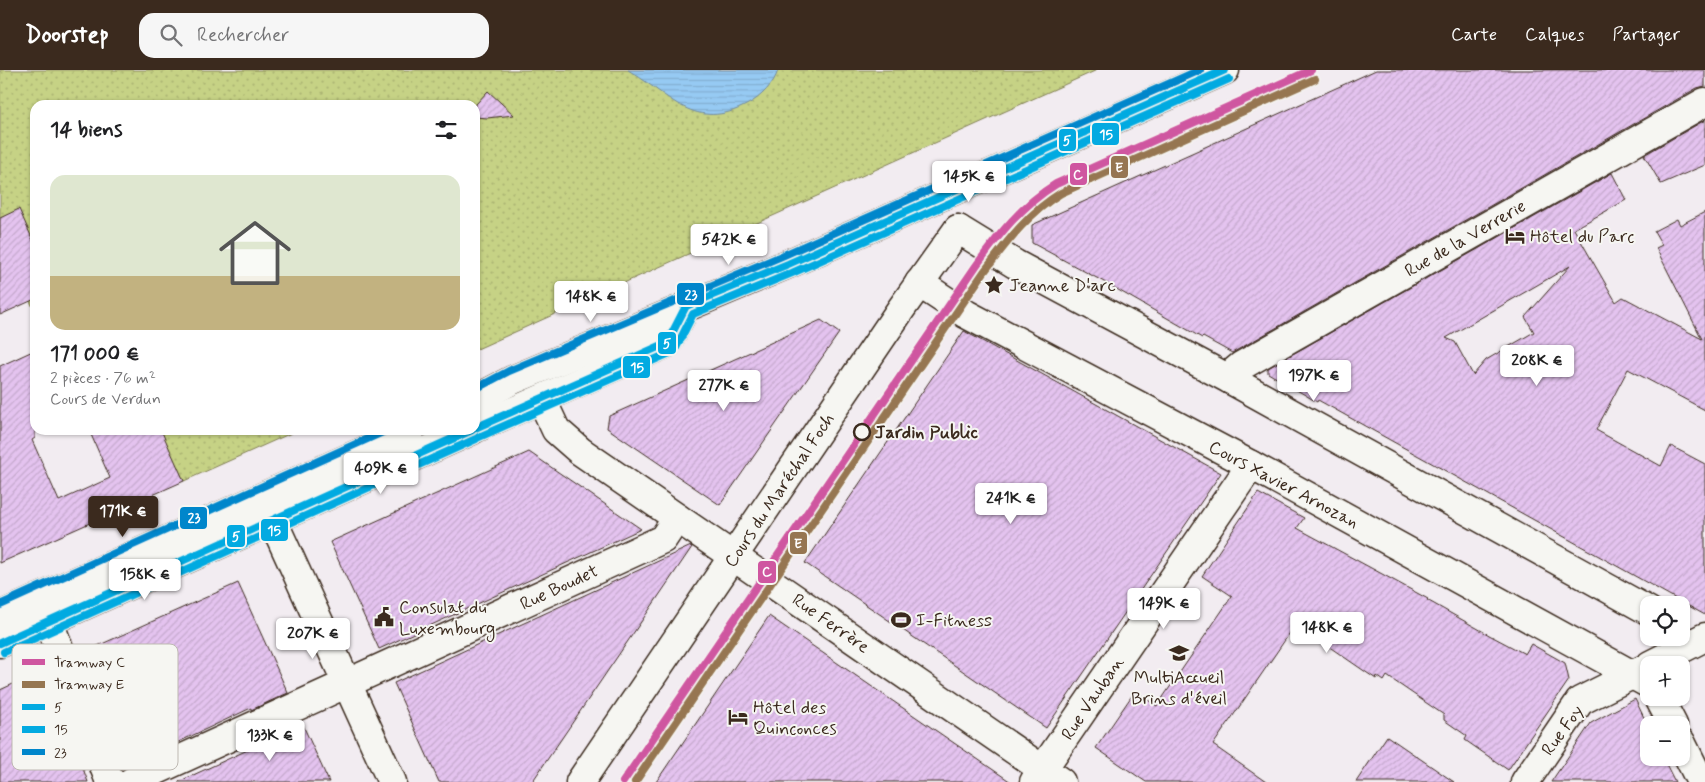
<!DOCTYPE html>
<html lang="fr">
<meta charset="utf-8">
<style>
:root{--surface:#fff;--page:#f6f6f6;--text:#202124;--muted:#757577;--line:#e0e0e0;--accent:#3b2a1e}
body{margin:0;font-family:Mynerve,sans-serif;background:var(--page);color:var(--text);height:100vh;display:flex;flex-direction:column;font-size:19px;white-space:nowrap}
*{box-sizing:border-box;margin:0}
p{font-size:16px;color:var(--muted)}
.icon{flex:none;width:28px;height:28px;fill:none;stroke:currentColor;stroke-width:2;stroke-linecap:round;stroke-linejoin:round}
.map{position:relative;flex:1;overflow:hidden}
.panel{position:absolute;left:30px;top:30px;width:450px;height:335px;display:flex;flex-direction:column;background:var(--surface);border-radius:15px;box-shadow:0 1px 4px #0004}
.panel>*{flex:none}
.buttons{position:absolute;left:1640px;top:526px;display:grid;gap:10px}
.buttons a{display:grid;place-items:center;width:50px;height:50px;border-radius:10px;background:var(--surface);box-shadow:0 1px 4px #0004;font-size:25px}
.price{position:absolute;translate:-50% -42px;padding:0 11px;border-radius:5px;background:#fff;color:#222;font-size:16px;line-height:32px;filter:drop-shadow(0 1px 2px #0008)}
.price::after{content:'';position:absolute;left:50%;top:30px;width:15px;height:11px;margin-left:-8px;background:inherit;clip-path:polygon(0 0,100% 0,50% 100%)}
.price.current{background:var(--accent);color:#fff}
ul{padding:0;list-style:none}
li{display:grid;align-content:center;gap:10px;height:265px;padding:0 20px}
li+li{border-top:1px solid var(--line)}
li span{display:grid;place-items:center;height:155px;border-radius:15px;color:#555}
li>.icon{margin-inline-start:auto}
span .icon{width:90px;height:90px;fill:#fffc;stroke-width:1}
li b{font-size:21px}
h2{display:flex;justify-content:space-between;align-items:center;height:60px;padding:0 20px;font-size:21px}
header{display:flex;align-items:center;gap:30px;box-sizing:border-box;height:70px;padding:0 25px;background:var(--accent);color:#fff}
header strong{font-size:24px}
nav{display:flex;gap:28px;margin-inline-start:auto;font-size:18px}
.search{width:350px;height:45px;background:var(--page);display:flex;align-items:center;gap:12px;box-sizing:border-box;padding:0 18px;border-radius:15px;color:var(--muted);font-size:19px}
.map>svg:first-child{display:block}
.park{fill:url(#park-dots);stroke:#807e52}
.water{fill:url(#water-rules);stroke:#728a9e}
.building{fill:url(#building-hatch);stroke:#3b2a1e;fill-rule:evenodd}
.lines{fill:none;stroke-linecap:round;stroke-linejoin:round}
.street-casing{stroke:#3b2a1e;stroke-width:31}
.secondary-casing{stroke:#3b2a1e;stroke-width:31}
.street{stroke:#f6f6f2;stroke-width:28}
.secondary{stroke:#f6f6f2;stroke-width:28}
.bus-1-casing{stroke:#f6f6f2;stroke-width:11}
.bus-2-casing{stroke:#f6f6f2;stroke-width:11}
.bus-3-casing{stroke:#f6f6f2;stroke-width:11}
.bus-1{stroke:#03aae1;stroke-width:8}
.bus-2{stroke:#03aae1;stroke-width:8}
.bus-3{stroke:#0086cb;stroke-width:8}
.tram-1-casing{stroke:#f6f6f2;stroke-width:11}
.tram-2-casing{stroke:#f6f6f2;stroke-width:11}
.tram-1{stroke:#cf56a0;stroke-width:8}
.tram-2{stroke:#967651;stroke-width:8}
.stop-dot{fill:#f6f6f2;stroke:#3b2a1e;stroke-width:2.5}
.labels{text-anchor:middle;stroke-width:4;stroke-linejoin:round;paint-order:stroke}
.poi-label{font-size:18px;fill:#3b2a1e;stroke:#f6f6f2;text-anchor:start}
.street-label{font-size:18px;fill:#3b2a1e;stroke:#f6f6f2}
.stop-label{font-size:18px;font-weight:bold;fill:#3b2a1e;stroke:#f6f6f2;text-anchor:start}
.key{fill:#f6f6f2;stroke:#beb9b2;stroke-width:1}
.key-label{font-size:14px;fill:#3b2a1e}
.line-badge{stroke:#f6f6f2;stroke-width:2}
.badge-label{font-size:14px;text-anchor:middle;font-weight:bold;fill:#fff}
</style>
<header>
<strong>Doorstep</strong>
<div class="search"><svg class="icon" aria-label="search" viewBox="0 0 24 24"><circle cx="10" cy="10" r="6"/><path d="M15 15l6 6"/></svg>Rechercher</div>
<nav><a>Carte</a><a>Calques</a><a>Partager</a></nav>
</header>
<div class="map">
<svg width="1705" height="712" viewBox="0 0 1705 712">
<defs>
<pattern id="park-dots" width="8" height="8" patternUnits="userSpaceOnUse" patternTransform="scale(1.25)"><rect width="8" height="8" fill="#c6d285"/><path d="M2 2h.1M6 6h.1" fill="none" stroke="#abb472" stroke-width="1.8" stroke-linecap="round"/></pattern>
<pattern id="water-rules" width="6" height="5" patternUnits="userSpaceOnUse" patternTransform="scale(1.25)"><rect width="6" height="5" fill="#96caf3"/><path d="M0 2.5h6" fill="none" stroke="#82aed0"/></pattern>
<pattern id="building-hatch" width="6" height="6" patternUnits="userSpaceOnUse" patternTransform="scale(1.25)"><rect width="6" height="6" fill="#e4c3ef"/><path d="M-1 1l2-2M0 6l6-6M5 7l2-2" fill="none" stroke="#c4a8cc"/></pattern>
</defs>
<rect width="100%" height="100%" fill="#f2ecf1"/>
<filter id="ink" filterUnits="userSpaceOnUse"><feTurbulence type="fractalNoise" baseFrequency=".02" numOctaves="2"/><feDisplacementMap in="SourceGraphic" scale="10" xChannelSelector="R" yChannelSelector="G"/><feConvolveMatrix kernelMatrix="1 2 1 2 8 2 1 2 1" color-interpolation-filters="sRGB"/></filter>
<g filter="url(#ink)">
<g class="park">
<polygon points="0,0 1097,0 475,280 475,35 35,35 35,242 0,164"/>
<polygon points="159,360 298,360 184,411"/>
</g>
<path class="water" d="M628,0h150c-3,13 -18,28 -30,34 -53,29 -78,-9 -120,-34z"/>
<g class="building">
<polygon points="1376,0 1705,0 1705,16 1697,18 1232,283 1203,267 1202,268 1106,213 1032,173 1032,155"/>
<polygon points="488,21 514,45 487,48 475,47 476,34"/>
<polygon points="1705,50 1705,95 1661,114 1644,85"/>
<path d="M1612,103l14,27 -52,29 42,73 7,-5 79,42 -46,-91 6,-3 -8,-14 23,-12 3,6 25,-13v198l-77,-41 -32,61 65,36 10,-20 34,18v151l-387,-215 -1,2 -49,-29v-5zM1570,196l-45,51 9,15 -48,28 -13,15 -18,-33 -9,-4z"/>
<polygon points="19,139 35,175 35,229 0,245 0,148"/>
<polygon points="821,250 839,263 720,435 607,358 609,346"/>
<polygon points="964,261 1221,403 1046,658 805,493"/>
<polygon points="35,280 35,368 32,370 59,431 110,408 89,360 161,360 184,411 0,493 0,296"/>
<polygon points="529,382 641,459 379,579 330,472"/>
<polygon points="1258,423 1304,448 1297,458 1395,511 1428,529 1427,530 1491,566 1525,584 1531,574 1565,593 1569,610 1508,700 1465,670 1467,666 1444,650 1444,645 1387,606 1384,611 1377,606 1376,609 1296,554 1213,675 1266,712 1146,712 1096,678 1133,624 1136,625 1137,623 1157,636 1232,526 1202,506"/>
<polygon points="691,476 692,477 532,712 439,712 394,613"/>
<polygon points="238,513 288,623 251,640 251,638 127,696 84,582"/>
<polygon points="769,546 935,660 1011,712 656,712"/>
<polygon points="46,599 88,712 0,712 0,620"/>
<polygon points="1635,629 1649,658 1649,688 1663,688 1675,712 1551,712 1591,653"/>
<polygon points="301,651 329,712 178,712 265,672 264,668"/>
<polygon points="1387,666 1454,712 1356,712"/>
</g>
<g class="lines">
<defs>
<g id="street">
<polyline points="958,159 1015,194 1231,310 1649,541"/>
<polyline points="919,213 966,244 1251,395 1649,614"/>
<polyline points="1231,310 1235,301 1241,296 1705,32"/>
<polyline points="263,429 392,712"/>
<polyline points="49,552 110,712"/>
<polyline points="1650,595 1705,567"/>
<polyline points="1659,628 1673,655"/>
<polyline points="1681,672 1701,712"/>
<polyline points="131,712 663,469 677,448"/>
<polyline points="580,712 901,239 958,159"/>
<polyline points="1034,712 1251,395"/>
<polyline points="1525,712 1580,631 1646,598"/>
</g>
<g id="secondary">
<polyline points="475,330 513,310 788,194 1225,0"/>
<polyline points="542,330 556,360 580,381 1061,712"/>
<polyline points="475,358 667,273 686,236"/>
<polyline points="0,546 411,360"/>
<polyline points="0,573 472,360"/>
</g>
</defs>
<use href="#street" class="street-casing"/>
<use href="#secondary" class="secondary-casing"/>
<use href="#street" class="street"/>
<use href="#secondary" class="secondary"/>
<defs>
<g id="bus-1">
<polyline points="475,358 667,273 686,236 788,194 1225,0"/>
<polyline points="0,573 472,360"/>
</g>
<g id="bus-2">
<polyline points="479,367 672,282 676,278 693,244 792,203 1229,9"/>
<polyline points="4,582 476,369"/>
</g>
<g id="bus-3">
<polyline points="475,319 509,301 784,185 1200,0"/>
<polyline points="0,535 387,360"/>
</g>
</defs>
<use href="#bus-1" class="bus-1-casing"/>
<use href="#bus-2" class="bus-2-casing"/>
<use href="#bus-3" class="bus-3-casing"/>
<use href="#bus-1" class="bus-1"/>
<use href="#bus-2" class="bus-2"/>
<use href="#bus-3" class="bus-3"/>
<defs>
<path id="tram-1" d="M623,712l353,-516c23,-32 46,-61 80,-82l255,-114"/>
<path id="tram-2" d="M635,712l349,-510c23,-30 44,-59 77,-79l254,-114"/>
</defs>
<use href="#tram-1" class="tram-1-casing"/>
<use href="#tram-2" class="tram-2-casing"/>
<use href="#tram-1" class="tram-1"/>
<use href="#tram-2" class="tram-2"/>
</g>
</g>
<defs>
<symbol id="hotel-bare" viewBox="-9 -9 18 18"><path d="M-6-4.5h1.5V1H6V5H4.5V3h-9V5H-6ZM-4 0a1.8 1.8 0 1 1 3.6 0ZM.5 0V-2.5h3Q6-2.5 6 0Z" fill="#3b2a1e" stroke="#f6f6f2" stroke-width="2.5" paint-order="stroke"/></symbol>
<symbol id="sight-bare" viewBox="-9 -9 18 18"><path d="M0-6L1.8-2.2L6-1.7L2.9 1.2L3.7 5.4L0 3.3L-3.7 5.4L-2.9 1.2L-6-1.7L-1.8-2.2Z" fill="#3b2a1e" stroke="#f6f6f2" stroke-width="2.5" paint-order="stroke"/></symbol>
<symbol id="civic-bare" viewBox="-9 -9 18 18"><path d="M-.6-6.5H3V-4.5H.6V-3L4-1V1h2V6H-6V1h2V-1L-.6-3ZM-1.2 2.5V6h2.4V2.5Z" fill="#3b2a1e" stroke="#f6f6f2" stroke-width="2.5" paint-order="stroke"/></symbol>
<symbol id="stadium-bare" viewBox="-9 -9 18 18"><path d="M0-5a6.5 5 0 1 0 0 10a6.5 5 0 1 0 0-10ZM-3.5-1.8h7v3.6h-7Z" fill="#3b2a1e" stroke="#f6f6f2" stroke-width="2.5" paint-order="stroke"/></symbol>
<symbol id="school-bare" viewBox="-9 -9 18 18"><path d="M0-5L7-2L0 1L-7-2ZM-4 1L0 2.5L4 1V4Q0 6-4 4Z" fill="#3b2a1e" stroke="#f6f6f2" stroke-width="2.5" paint-order="stroke"/></symbol>
</defs>
<g fill-rule="evenodd">
<use href="#hotel-bare" x="1501" y="152" width="28" height="28"/>
<use href="#sight-bare" x="980" y="201" width="28" height="28"/>
<use href="#civic-bare" x="370" y="533" width="28" height="28"/>
<use href="#stadium-bare" x="887" y="536" width="28" height="28"/>
<use href="#school-bare" x="1165" y="569" width="28" height="28"/>
<use href="#hotel-bare" x="724" y="633" width="28" height="28"/>
</g>
<circle class="stop-dot" cx="862" cy="362" r="8"/>
<g class="labels">
<g class="poi-label">
<text x="1530" y="172">Hôtel du Parc</text>
<text x="1009" y="221">Jeanne D'arc</text>
<text x="399" y="543">Consulat du<tspan x="399" dy="21">Luxembourg</tspan></text>
<text x="916" y="556">I-Fitness</text>
<text x="1179" y="613" text-anchor="middle">MultiAccueil<tspan x="1179" dy="21">Brins d'éveil</tspan></text>
<text x="753" y="643">Hôtel des<tspan x="753" dy="21">Quinconces</tspan></text>
</g>
<g class="street-label">
<text transform="translate(1465 168) rotate(-30)" y="6">Rue de la Verrerie</text>
<text transform="translate(1284 414) rotate(28)" y="6">Cours Xavier Arnozan</text>
<text transform="translate(779 420) rotate(-56)" y="6">Cours du Maréchal Foch</text>
<text transform="translate(559 517) rotate(-25)" y="6">Rue Boudet</text>
<text transform="translate(831 553) rotate(35)" y="6">Rue Ferrère</text>
<text transform="translate(1092 628) rotate(-56)" y="6">Rue Vauban</text>
<text transform="translate(1562 660) rotate(-54)" y="6">Rue Foy</text>
</g>
<g class="stop-label">
<text x="875" y="368">Jardin Public</text>
</g>
</g>
<rect x="12" y="574" width="166" height="126" rx="8" class="key"/>
<rect x="22" y="589" width="23" height="6" fill="#cf56a0"/>
<rect x="22" y="611" width="23" height="7" fill="#967651"/>
<rect x="22" y="634" width="23" height="6" fill="#03aae1"/>
<rect x="22" y="656" width="23" height="7" fill="#03aae1"/>
<rect x="22" y="679" width="23" height="6" fill="#0086cb"/>
<g class="key-label">
<text x="54" y="597">Tramway C</text>
<text x="54" y="619">Tramway E</text>
<text x="54" y="642">5</text>
<text x="54" y="664">15</text>
<text x="54" y="687">23</text>
</g>
<g class="line-badge">
<rect x="1091" y="52" width="29" height="24" rx="5" fill="#03aae1"/>
<rect x="1058" y="58" width="19" height="24" rx="5" fill="#03aae1"/>
<rect x="1110" y="85" width="19" height="24" rx="5" fill="#967651"/>
<rect x="1069" y="92" width="19" height="24" rx="5" fill="#cf56a0"/>
<rect x="676" y="212" width="29" height="24" rx="5" fill="#0086cb"/>
<rect x="657" y="261" width="20" height="24" rx="5" fill="#03aae1"/>
<rect x="622" y="285" width="29" height="24" rx="5" fill="#03aae1"/>
<rect x="179" y="436" width="29" height="24" rx="5" fill="#0086cb"/>
<rect x="260" y="448" width="29" height="24" rx="5" fill="#03aae1"/>
<rect x="226" y="454" width="20" height="24" rx="5" fill="#03aae1"/>
<rect x="789" y="461" width="19" height="24" rx="5" fill="#967651"/>
<rect x="757" y="490" width="20" height="24" rx="5" fill="#cf56a0"/>
</g>
<g class="badge-label">
<text x="1106" y="69">15</text>
<text x="1067" y="75">5</text>
<text x="1119" y="102">E</text>
<text x="1078" y="109">C</text>
<text x="691" y="229">23</text>
<text x="667" y="278">5</text>
<text x="637" y="302">15</text>
<text x="194" y="452">23</text>
<text x="274" y="465">15</text>
<text x="236" y="471">5</text>
<text x="798" y="478">E</text>
<text x="767" y="506">C</text>
</g>
</svg>
<div class="buttons">
<a><svg class="icon" aria-label="locate" viewBox="0 0 24 24"><circle cx="12" cy="12" r="6"/><path d="M12 2v4M12 18v4M2 12h4M18 12h4"/></svg></a>
<a>+</a>
<a>−</a>
</div>
<b class="price" style="left:969px;top:133px">145K €</b>
<b class="price" style="left:729px;top:196px">542K €</b>
<b class="price" style="left:591px;top:253px">148K €</b>
<b class="price" style="left:1537px;top:317px">208K €</b>
<b class="price" style="left:1314px;top:332px">197K €</b>
<b class="price" style="left:724px;top:342px">277K €</b>
<b class="price" style="left:381px;top:425px">409K €</b>
<b class="price" style="left:1011px;top:455px">241K €</b>
<b class="price current" style="left:123px;top:468px">171K €</b>
<b class="price" style="left:145px;top:531px">158K €</b>
<b class="price" style="left:1164px;top:560px">149K €</b>
<b class="price" style="left:1327px;top:584px">148K €</b>
<b class="price" style="left:313px;top:590px">207K €</b>
<b class="price" style="left:270px;top:692px">133K €</b>
<section class="panel">
<h2>14 biens<svg class="icon" aria-label="filters" viewBox="0 0 24 24"><path d="M4 7h16M4 17h16"/><circle cx="9" cy="7" r="2"/><circle cx="15" cy="17" r="2"/></svg></h2>
<ul>
<li><span style="background:linear-gradient(#dfe7d0 65%,#c2b280 0)"><svg class="icon" aria-label="home" viewBox="0 0 24 24"><path d="M3 11l9-7 9 7M6 9v11h12V9"/></svg></span><div><b>171 000 €</b><p>2 pièces · 76 m²</p><p>Cours de Verdun</p></div></li>
</ul>
</section>
</div>
